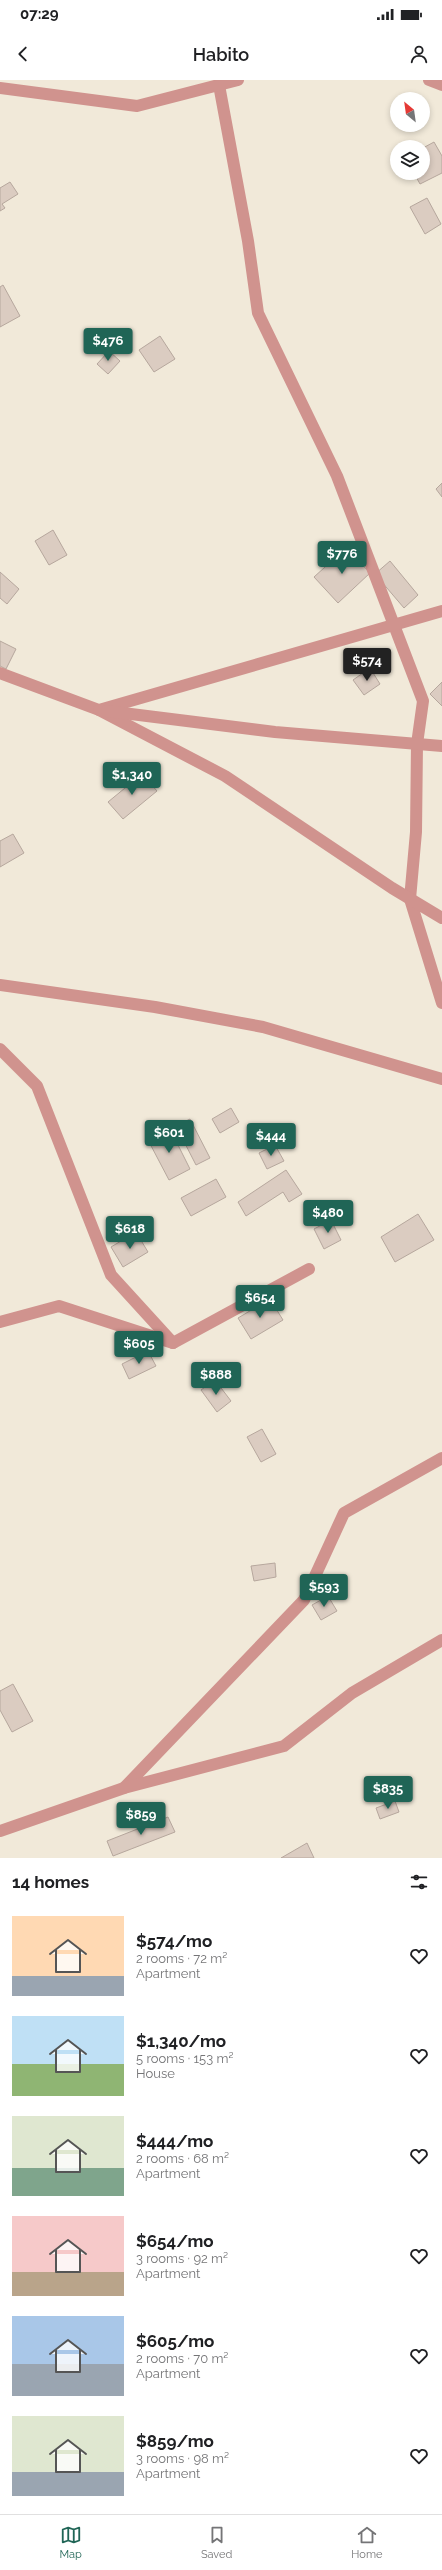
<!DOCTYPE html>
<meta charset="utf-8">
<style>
:root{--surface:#fff;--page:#f2f2f2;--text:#202124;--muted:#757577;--line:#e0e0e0;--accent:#206556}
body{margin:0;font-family:Raleway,sans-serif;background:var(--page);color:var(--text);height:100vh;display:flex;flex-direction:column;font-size:15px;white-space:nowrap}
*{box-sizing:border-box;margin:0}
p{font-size:13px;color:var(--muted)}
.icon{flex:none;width:22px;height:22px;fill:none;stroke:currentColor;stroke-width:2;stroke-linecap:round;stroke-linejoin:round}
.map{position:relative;height:1778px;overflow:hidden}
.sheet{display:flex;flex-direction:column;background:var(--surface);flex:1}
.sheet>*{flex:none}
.needle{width:26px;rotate:331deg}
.controls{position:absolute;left:390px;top:12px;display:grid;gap:8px}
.controls a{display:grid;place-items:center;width:40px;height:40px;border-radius:50%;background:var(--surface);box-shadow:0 2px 6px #0003;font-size:20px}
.price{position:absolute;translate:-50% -34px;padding:0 9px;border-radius:4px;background:var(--accent);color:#fff;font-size:13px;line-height:26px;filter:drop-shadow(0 1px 2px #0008)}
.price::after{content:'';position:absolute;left:50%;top:24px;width:12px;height:9px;margin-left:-6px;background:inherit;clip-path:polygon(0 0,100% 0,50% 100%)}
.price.active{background:#222;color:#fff}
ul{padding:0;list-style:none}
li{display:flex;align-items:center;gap:12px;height:100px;padding:0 12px}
li span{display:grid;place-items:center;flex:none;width:112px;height:80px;border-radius:0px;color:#555}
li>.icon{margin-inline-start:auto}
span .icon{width:48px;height:48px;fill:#fffc;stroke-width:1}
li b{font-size:17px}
h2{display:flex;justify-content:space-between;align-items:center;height:48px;padding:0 12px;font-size:17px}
.status{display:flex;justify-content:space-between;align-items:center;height:28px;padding:0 20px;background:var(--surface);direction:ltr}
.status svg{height:11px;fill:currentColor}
header{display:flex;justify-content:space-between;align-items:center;height:52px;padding:0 12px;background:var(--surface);font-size:18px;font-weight:600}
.dock{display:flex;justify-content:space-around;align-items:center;height:56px;border-top:1px solid var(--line);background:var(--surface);font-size:11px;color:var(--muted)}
.dock a{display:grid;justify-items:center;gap:2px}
.dock .active{color:var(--accent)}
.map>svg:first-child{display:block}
.building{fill:#dbccc1;stroke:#b6a79d}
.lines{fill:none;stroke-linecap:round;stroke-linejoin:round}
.minor{stroke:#d0938e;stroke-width:12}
</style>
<div class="status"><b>07:29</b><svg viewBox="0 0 49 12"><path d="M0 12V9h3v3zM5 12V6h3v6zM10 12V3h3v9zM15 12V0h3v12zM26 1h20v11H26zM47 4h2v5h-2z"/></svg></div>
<header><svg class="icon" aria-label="back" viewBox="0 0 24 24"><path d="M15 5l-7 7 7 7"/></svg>Habito<svg class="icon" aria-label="person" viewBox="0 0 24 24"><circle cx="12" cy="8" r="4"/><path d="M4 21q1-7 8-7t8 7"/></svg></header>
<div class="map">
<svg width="442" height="1778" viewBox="0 0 442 1778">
<rect width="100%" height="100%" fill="#f1e9d9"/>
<g class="building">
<polygon points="434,62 442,76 442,93 420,104 414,93 423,93 423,68"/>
<polygon points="10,102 18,114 2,124 5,128 0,131 0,108"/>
<polygon points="427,118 441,144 425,154 410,127"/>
<polygon points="3,205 20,236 0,247 0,207"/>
<polygon points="160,256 175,279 154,292 139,270"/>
<polygon points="109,271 120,281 108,294 97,284"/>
<polygon points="442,403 442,417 436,409"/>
<polygon points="53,450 67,475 49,485 35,461"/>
<polygon points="346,468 370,493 338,523 314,497"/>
<polygon points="390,481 418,515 404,528 375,494"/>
<polygon points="0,492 19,509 7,524 0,518"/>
<polygon points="0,561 16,569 6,589 0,586"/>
<polygon points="370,588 380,604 364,615 353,600"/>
<polygon points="442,602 442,626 430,614"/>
<polygon points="142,694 157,711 123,739 108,722"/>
<polygon points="13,754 24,773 0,787 0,761"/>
<polygon points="231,1028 239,1042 220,1053 212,1039"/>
<polygon points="190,1039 210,1078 196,1085 176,1046"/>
<polygon points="170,1049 190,1089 169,1100 148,1060"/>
<polygon points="275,1065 284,1081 267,1089 259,1073"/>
<polygon points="286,1090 302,1114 289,1122 283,1112 246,1136 238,1122"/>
<polygon points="216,1099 226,1117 191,1136 181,1118"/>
<polygon points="418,1134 434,1160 395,1182 381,1157"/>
<polygon points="331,1140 341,1160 324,1169 314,1149"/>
<polygon points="136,1152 148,1172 123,1187 111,1167"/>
<polygon points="270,1219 283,1240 251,1259 238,1238"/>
<polygon points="148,1271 156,1286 129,1299 122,1284"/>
<polygon points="215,1300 231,1321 217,1332 201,1310"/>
<polygon points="262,1349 276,1374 261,1382 247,1357"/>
<polygon points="275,1483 276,1497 254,1501 251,1486"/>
<polygon points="328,1516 337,1531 321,1540 312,1525"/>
<polygon points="13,1604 33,1641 12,1652 0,1630 0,1611"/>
<polygon points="395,1721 399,1732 380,1739 376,1728"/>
<polygon points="168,1737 175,1752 113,1776 107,1761"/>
<polygon points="307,1763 314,1778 281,1778"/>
</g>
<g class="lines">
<g class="minor">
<polyline points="429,0 442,5"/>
<polyline points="219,5 248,161 258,233 337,396 423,621 417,664 416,752 410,819 442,923"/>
<polyline points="0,8 137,26 238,0"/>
<polyline points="0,593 99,630 442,531"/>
<polyline points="99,630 225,696 392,808 442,838"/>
<polyline points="107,631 275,652 442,666"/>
<polyline points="0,905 155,927 263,947 442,999"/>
<polyline points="0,969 37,1006 111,1195 173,1263"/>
<polyline points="0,1242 59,1226 173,1263 309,1189"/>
<polyline points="124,1708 304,1520 344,1433 442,1378"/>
<polyline points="0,1751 124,1708 284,1666 352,1613 442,1560"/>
</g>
</g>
</svg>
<div class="controls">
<a><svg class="needle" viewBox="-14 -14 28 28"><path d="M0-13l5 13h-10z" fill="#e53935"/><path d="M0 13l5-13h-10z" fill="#757577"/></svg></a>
<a><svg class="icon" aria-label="layers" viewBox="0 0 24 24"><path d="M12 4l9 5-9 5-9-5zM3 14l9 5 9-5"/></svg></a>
</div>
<b class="price" style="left:108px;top:282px">$476</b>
<b class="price" style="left:342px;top:495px">$776</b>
<b class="price active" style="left:367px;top:602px">$574</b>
<b class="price" style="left:132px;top:716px">$1,340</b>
<b class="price" style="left:169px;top:1074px">$601</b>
<b class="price" style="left:271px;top:1077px">$444</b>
<b class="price" style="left:328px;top:1154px">$480</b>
<b class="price" style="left:130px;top:1170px">$618</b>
<b class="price" style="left:260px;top:1239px">$654</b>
<b class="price" style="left:139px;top:1285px">$605</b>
<b class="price" style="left:216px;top:1316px">$888</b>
<b class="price" style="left:324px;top:1528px">$593</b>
<b class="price" style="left:388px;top:1730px">$835</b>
<b class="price" style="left:141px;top:1756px">$859</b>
</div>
<section class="sheet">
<h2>14 homes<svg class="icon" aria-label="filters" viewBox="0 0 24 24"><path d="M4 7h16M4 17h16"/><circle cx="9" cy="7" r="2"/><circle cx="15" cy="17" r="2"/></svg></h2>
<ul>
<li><span style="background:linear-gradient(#ffd9b3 75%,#9aa5b1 0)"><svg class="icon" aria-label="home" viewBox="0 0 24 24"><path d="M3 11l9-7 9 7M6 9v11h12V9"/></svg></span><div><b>$574/mo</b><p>2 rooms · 72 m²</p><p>Apartment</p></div><svg class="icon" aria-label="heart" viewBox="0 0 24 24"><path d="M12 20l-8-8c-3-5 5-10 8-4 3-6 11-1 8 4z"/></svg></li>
<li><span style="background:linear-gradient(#bfe0f5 60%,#8fb573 0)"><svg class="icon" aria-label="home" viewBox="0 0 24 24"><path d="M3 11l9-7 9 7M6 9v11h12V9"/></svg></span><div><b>$1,340/mo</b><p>5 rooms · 153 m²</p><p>House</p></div><svg class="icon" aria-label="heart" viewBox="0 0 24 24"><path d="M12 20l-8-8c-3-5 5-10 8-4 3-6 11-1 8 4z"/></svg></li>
<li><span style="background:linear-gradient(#dfe7d0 65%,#7fa58c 0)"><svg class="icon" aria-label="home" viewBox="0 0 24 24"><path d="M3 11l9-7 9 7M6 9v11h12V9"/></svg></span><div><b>$444/mo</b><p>2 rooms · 68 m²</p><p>Apartment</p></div><svg class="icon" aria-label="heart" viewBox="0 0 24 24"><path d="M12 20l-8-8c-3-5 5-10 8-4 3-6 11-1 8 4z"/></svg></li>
<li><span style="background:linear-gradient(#f6c9c9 70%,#b9a48a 0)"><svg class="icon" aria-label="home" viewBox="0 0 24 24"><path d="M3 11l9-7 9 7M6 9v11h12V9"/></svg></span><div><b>$654/mo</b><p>3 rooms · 92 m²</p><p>Apartment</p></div><svg class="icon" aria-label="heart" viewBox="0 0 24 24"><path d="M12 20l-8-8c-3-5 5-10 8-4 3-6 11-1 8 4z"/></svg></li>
<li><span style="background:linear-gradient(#a9c7e8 60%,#9aa5b1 0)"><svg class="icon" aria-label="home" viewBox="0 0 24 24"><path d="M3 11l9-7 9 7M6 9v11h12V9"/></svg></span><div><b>$605/mo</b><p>2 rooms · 70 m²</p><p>Apartment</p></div><svg class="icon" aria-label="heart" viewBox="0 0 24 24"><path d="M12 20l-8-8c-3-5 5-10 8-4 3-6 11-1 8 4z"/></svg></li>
<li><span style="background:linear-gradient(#dfe7d0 70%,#9aa5b1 0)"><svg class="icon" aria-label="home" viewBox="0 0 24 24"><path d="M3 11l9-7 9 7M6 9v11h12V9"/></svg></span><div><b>$859/mo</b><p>3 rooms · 98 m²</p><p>Apartment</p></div><svg class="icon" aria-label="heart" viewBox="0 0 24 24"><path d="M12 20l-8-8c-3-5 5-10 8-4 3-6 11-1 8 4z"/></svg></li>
</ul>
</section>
<nav class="dock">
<a class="active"><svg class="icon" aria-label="map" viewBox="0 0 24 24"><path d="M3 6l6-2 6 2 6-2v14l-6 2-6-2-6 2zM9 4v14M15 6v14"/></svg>Map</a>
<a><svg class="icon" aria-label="saved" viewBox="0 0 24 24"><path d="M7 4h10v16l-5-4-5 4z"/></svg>Saved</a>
<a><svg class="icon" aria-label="home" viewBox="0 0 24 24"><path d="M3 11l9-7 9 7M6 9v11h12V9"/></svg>Home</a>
</nav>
